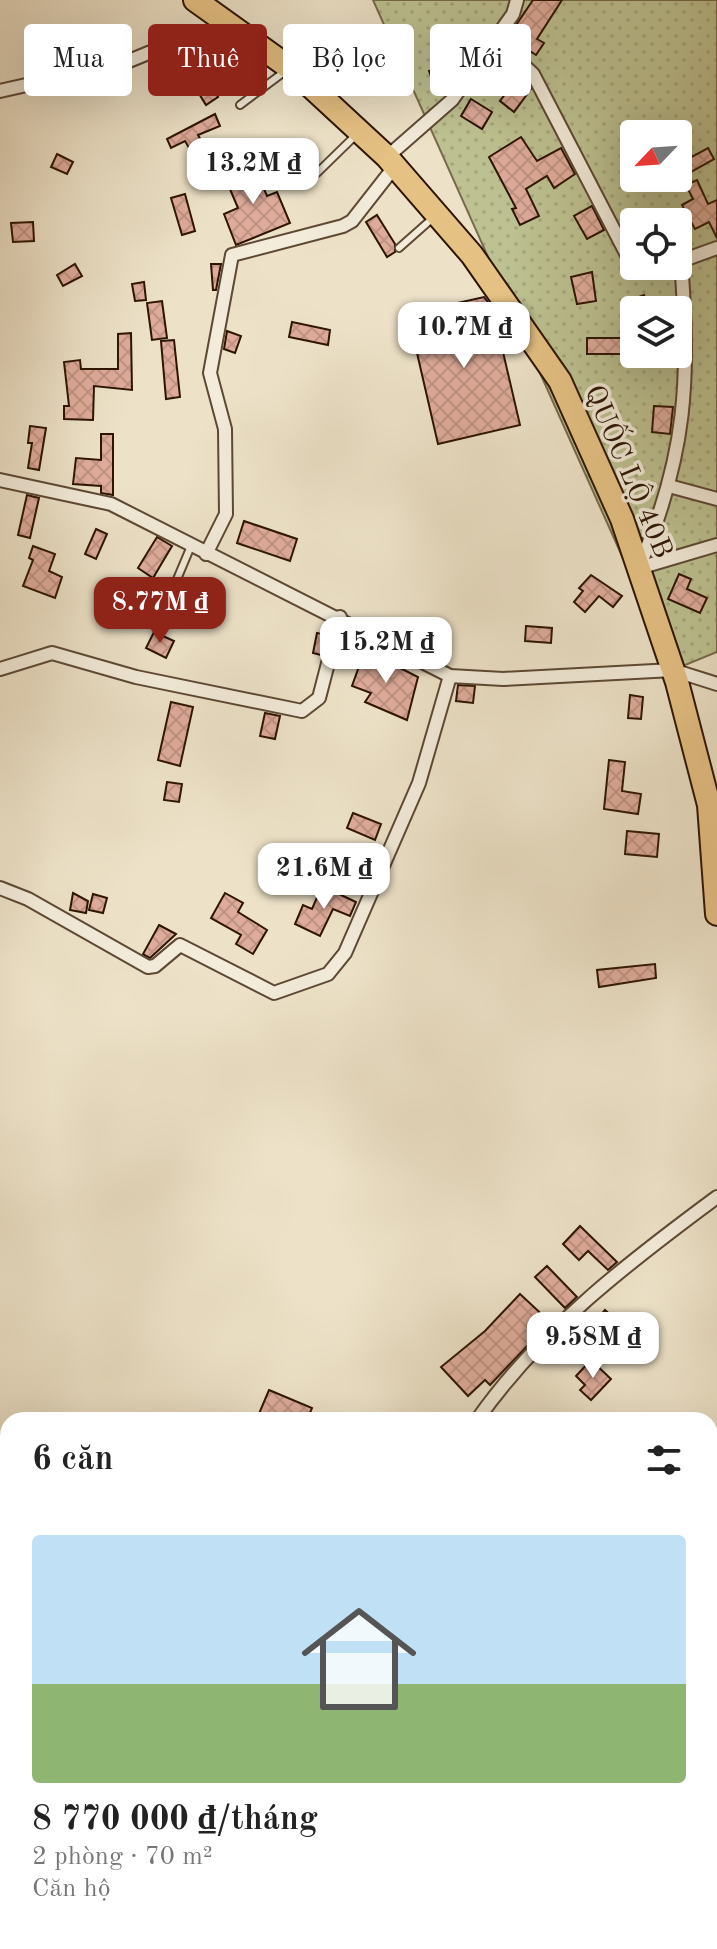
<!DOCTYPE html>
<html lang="vi">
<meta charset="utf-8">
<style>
:root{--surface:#fff;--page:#f6f6f6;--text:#222;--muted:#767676;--line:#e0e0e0;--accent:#8f2418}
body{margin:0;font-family:"Old Standard TT",serif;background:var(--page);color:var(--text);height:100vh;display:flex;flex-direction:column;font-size:30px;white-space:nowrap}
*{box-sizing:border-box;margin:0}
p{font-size:26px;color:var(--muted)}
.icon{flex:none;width:44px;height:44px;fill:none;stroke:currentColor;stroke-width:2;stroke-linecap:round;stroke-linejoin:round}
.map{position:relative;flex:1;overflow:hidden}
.drawer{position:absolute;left:0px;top:1412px;width:718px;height:538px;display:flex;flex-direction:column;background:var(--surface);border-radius:24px 24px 0 0;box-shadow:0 8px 32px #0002}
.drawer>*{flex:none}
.hud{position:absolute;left:24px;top:24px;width:670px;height:72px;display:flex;gap:16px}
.needle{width:52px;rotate:245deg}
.buttons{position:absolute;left:620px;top:120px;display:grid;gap:16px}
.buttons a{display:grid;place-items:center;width:72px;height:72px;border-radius:8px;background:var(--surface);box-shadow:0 8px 32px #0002;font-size:40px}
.price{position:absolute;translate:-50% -68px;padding:0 18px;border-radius:16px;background:#fff;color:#222;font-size:26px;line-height:52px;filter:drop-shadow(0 2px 4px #0008)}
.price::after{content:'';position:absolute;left:50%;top:48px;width:24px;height:18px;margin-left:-12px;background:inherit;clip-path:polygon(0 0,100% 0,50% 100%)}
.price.selected{background:var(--accent);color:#fff}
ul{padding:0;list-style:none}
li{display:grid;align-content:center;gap:16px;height:424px;padding:0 32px}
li+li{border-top:2px solid var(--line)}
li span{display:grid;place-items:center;height:248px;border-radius:8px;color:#555}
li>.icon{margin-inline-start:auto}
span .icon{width:144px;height:144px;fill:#fffc;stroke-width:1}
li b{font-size:34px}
h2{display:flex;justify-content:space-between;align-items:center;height:96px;padding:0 32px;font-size:34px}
.tag{padding:0 28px;border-radius:8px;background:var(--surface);box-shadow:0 8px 32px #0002;font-size:28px;line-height:72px}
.tag.selected{background:var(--accent);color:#fff}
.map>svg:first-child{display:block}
.grass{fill:url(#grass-dots);stroke:#766b4a;stroke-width:2;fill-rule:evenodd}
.building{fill:url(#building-cross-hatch);stroke:#2d1403;stroke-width:2}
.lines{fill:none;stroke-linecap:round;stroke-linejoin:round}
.lane-casing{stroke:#5d4834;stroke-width:10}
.street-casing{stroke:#5d4834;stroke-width:16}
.secondary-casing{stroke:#2d1403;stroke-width:22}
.highway-casing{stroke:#2d1403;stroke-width:26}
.lane{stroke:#f3ecdb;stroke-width:6}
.street{stroke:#f3ecdb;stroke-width:12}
.secondary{stroke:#f3ecdb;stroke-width:18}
.highway{stroke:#e6c184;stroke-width:22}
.labels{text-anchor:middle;stroke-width:7;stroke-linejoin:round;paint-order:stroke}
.street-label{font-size:28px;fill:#2d1403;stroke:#f3ecdb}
</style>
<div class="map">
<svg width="717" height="1949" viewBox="0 0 717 1949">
<defs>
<pattern id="grass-dots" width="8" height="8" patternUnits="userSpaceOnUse" patternTransform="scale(2)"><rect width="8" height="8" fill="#bec292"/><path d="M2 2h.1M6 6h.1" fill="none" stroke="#a4a67c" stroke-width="1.8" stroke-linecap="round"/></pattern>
<pattern id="building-cross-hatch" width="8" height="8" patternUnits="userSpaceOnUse" patternTransform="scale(2)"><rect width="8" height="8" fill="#dfac9b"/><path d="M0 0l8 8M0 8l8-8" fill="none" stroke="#c09384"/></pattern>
</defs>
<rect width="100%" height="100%" fill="#ede2c8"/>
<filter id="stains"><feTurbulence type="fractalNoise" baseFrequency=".0025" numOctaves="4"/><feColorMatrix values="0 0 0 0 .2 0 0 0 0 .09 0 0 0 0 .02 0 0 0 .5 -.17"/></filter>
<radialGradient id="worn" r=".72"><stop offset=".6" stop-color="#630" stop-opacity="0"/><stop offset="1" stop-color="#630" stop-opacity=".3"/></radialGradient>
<path class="grass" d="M373,0h344v652l-44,18zM634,134h44v44h-44zM634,222h44v44h-44zM634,310h44v44h-44z"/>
<g class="building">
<polygon points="533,0 562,0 537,39 544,43 536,55 508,37"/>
<polygon points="452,46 470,57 463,69 445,58"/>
<polygon points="443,65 452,84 437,91 429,71"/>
<polygon points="202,73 207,87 190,90 184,75"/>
<polygon points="513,74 531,89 514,112 500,101 509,89 504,86"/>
<polygon points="210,85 218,97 206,105 198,92"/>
<polygon points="471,99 492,112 482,129 461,116"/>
<polygon points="215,114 220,126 198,135 207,151 195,158 185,141 171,148 167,139"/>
<polygon points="521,137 537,161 561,148 575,174 554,188 547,176 526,189 539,216 520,225 512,209 516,208 489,157"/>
<polygon points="708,148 714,159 689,173 684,161"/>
<polygon points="57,154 73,162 67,174 51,167"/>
<polygon points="253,163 267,196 277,192 290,223 236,245 224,214 238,208 224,175"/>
<polygon points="697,180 708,204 717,200 717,238 709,222 695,229 682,205 693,199 686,185"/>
<polygon points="185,194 195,231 182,235 171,198"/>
<polygon points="592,206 604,230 587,239 574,216"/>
<polygon points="377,215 395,244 395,252 387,257 366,222"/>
<polygon points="33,222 34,241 13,242 11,223"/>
<polygon points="75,264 82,276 63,286 57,275"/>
<polygon points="211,264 221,264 216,290 213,290"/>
<polygon points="592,272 596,301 577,304 571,277"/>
<polygon points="144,282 146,300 135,301 132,284"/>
<polygon points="644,295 650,310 631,310 628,301"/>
<polygon points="484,297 493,309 520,425 438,444 408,314"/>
<polygon points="162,301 167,338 152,340 147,303"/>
<polygon points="292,322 330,330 328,345 289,337"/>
<polygon points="227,331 241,336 235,353 224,349"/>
<polygon points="131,333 132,390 94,386 93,420 64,419 64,406 69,406 64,362 80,360 81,369 118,369 118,334"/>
<polygon points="587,338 628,338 629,354 587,354"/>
<polygon points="174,340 180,397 166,399 161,341"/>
<polygon points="654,406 673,407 670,434 652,432"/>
<polygon points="30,426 46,428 39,470 28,468 32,443 28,443"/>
<polygon points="101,434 113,434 113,495 101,493 101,486 73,484 76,458 101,460"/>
<polygon points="27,495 39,498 30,538 18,535"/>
<polygon points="244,521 297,539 290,561 237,543"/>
<polygon points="96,529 107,534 96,559 85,554"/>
<polygon points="157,537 172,546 153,578 138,568"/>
<polygon points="33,546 55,554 49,571 62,577 55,598 23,586 33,560 29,558"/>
<polygon points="679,574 691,579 687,589 707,598 700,613 668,599"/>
<polygon points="591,575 622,596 613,607 599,596 585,612 574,602 583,591 579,588"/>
<polygon points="526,626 552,628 551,643 525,641"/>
<polygon points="154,632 174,641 166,658 146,648"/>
<polygon points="317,633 326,635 321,655 313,653"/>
<polygon points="365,650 418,677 407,720 365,702 371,693 352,686"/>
<polygon points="458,685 475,686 473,703 456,701"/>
<polygon points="630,695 643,697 641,719 628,718"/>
<polygon points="171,702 193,707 180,766 158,760"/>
<polygon points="265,713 280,716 275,739 260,736"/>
<polygon points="609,760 625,762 622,791 641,794 638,814 604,809"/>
<polygon points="167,782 182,784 179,802 164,800"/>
<polygon points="353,813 381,824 375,840 347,828"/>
<polygon points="627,831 659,834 657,857 625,854"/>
<polygon points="341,846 374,863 367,880 333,863"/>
<polygon points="322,886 356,902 350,916 333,909 320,936 295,924 303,905 312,909"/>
<polygon points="73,893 88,901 86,913 70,910"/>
<polygon points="225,893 243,903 238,912 267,930 253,954 236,944 241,935 211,918"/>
<polygon points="93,894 107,898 103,913 89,910"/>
<polygon points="159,925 176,934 150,958 143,954"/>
<polygon points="655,964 656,978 599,987 597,970"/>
<polygon points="580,1226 617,1262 608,1270 588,1251 579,1260 563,1244"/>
<polygon points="547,1266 577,1297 565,1308 535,1277"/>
<polygon points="520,1294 550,1322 490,1385 485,1380 468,1396 441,1367 485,1331"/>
<polygon points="605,1310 616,1320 599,1338 589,1329"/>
<polygon points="591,1360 611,1379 591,1400 580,1390 585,1385 576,1376"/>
<polygon points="269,1390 312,1408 307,1420 267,1420 258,1416"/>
</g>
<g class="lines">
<defs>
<g id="lane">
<polyline points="226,66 252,45"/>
<polyline points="240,105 284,72"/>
<polyline points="280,185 317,173 357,134"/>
<polyline points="399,248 434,217"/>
<polyline points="159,622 191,546"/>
</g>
<g id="street">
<polyline points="496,39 533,74 628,257 634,261"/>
<polyline points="0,91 124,63 180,40 233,27"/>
<polyline points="387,157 452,100 513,14 517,0"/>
<polyline points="678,262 717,248"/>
<polyline points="0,480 111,504 450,676 503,679 673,670 717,684"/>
<polyline points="669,486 717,499"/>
<polyline points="206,554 226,514 225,429 210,373 232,255 343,226 352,221 395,166"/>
<path d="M640,565c47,-112 50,-185 41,-304"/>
<polyline points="639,568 717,545"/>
<polyline points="0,669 52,653 136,677 302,711 319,698 340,617"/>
<polyline points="0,888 28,899 148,967 155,966 180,945 274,993 328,974 345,953 419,783 450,676"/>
<path d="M477,1420c63,-90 152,-158 240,-223"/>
<polyline points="0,1615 8,1625"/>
<polyline points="276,1942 282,1949"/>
</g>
<g id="secondary">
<polyline points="0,1767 8,1778"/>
<polyline points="89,1942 91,1949"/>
</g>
<polyline id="highway" points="195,0 294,71 387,157 472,255 560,381 622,519 677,682 709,805 717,914"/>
</defs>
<use href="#lane" class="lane-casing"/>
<use href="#street" class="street-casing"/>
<use href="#secondary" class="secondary-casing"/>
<use href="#highway" class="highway-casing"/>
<use href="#lane" class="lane"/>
<use href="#street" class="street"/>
<use href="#secondary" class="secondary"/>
<use href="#highway" class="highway"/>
</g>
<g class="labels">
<g class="street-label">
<text transform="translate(630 471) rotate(67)" y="10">QUỐC LỘ 40B</text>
</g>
</g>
<rect width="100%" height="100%" filter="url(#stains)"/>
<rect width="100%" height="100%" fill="url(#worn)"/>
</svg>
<div class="buttons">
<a><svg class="needle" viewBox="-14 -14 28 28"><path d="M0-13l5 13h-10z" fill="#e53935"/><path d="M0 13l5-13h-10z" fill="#767676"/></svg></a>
<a><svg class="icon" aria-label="locate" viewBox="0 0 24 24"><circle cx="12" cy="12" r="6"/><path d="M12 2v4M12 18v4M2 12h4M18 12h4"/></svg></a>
<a><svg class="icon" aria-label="layers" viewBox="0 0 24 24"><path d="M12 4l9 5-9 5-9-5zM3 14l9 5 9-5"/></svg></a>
</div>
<b class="price" style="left:253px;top:206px">13.2M ₫</b>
<b class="price" style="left:464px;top:370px">10.7M ₫</b>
<b class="price selected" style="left:160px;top:645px">8.77M ₫</b>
<b class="price" style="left:386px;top:685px">15.2M ₫</b>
<b class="price" style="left:324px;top:911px">21.6M ₫</b>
<b class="price" style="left:593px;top:1380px">9.58M ₫</b>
<div class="hud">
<a class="tag">Mua</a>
<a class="tag selected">Thuê</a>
<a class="tag">Bộ lọc</a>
<a class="tag">Mới</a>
</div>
<section class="drawer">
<h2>6 căn<svg class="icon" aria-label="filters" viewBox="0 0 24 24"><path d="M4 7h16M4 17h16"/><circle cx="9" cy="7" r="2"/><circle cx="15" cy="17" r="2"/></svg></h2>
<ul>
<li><span style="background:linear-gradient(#bfe0f5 60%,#8fb573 0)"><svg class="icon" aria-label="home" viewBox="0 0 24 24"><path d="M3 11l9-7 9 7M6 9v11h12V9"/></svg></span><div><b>8 770 000 ₫/tháng</b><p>2 phòng · 70 m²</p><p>Căn hộ</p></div></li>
</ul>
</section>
</div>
